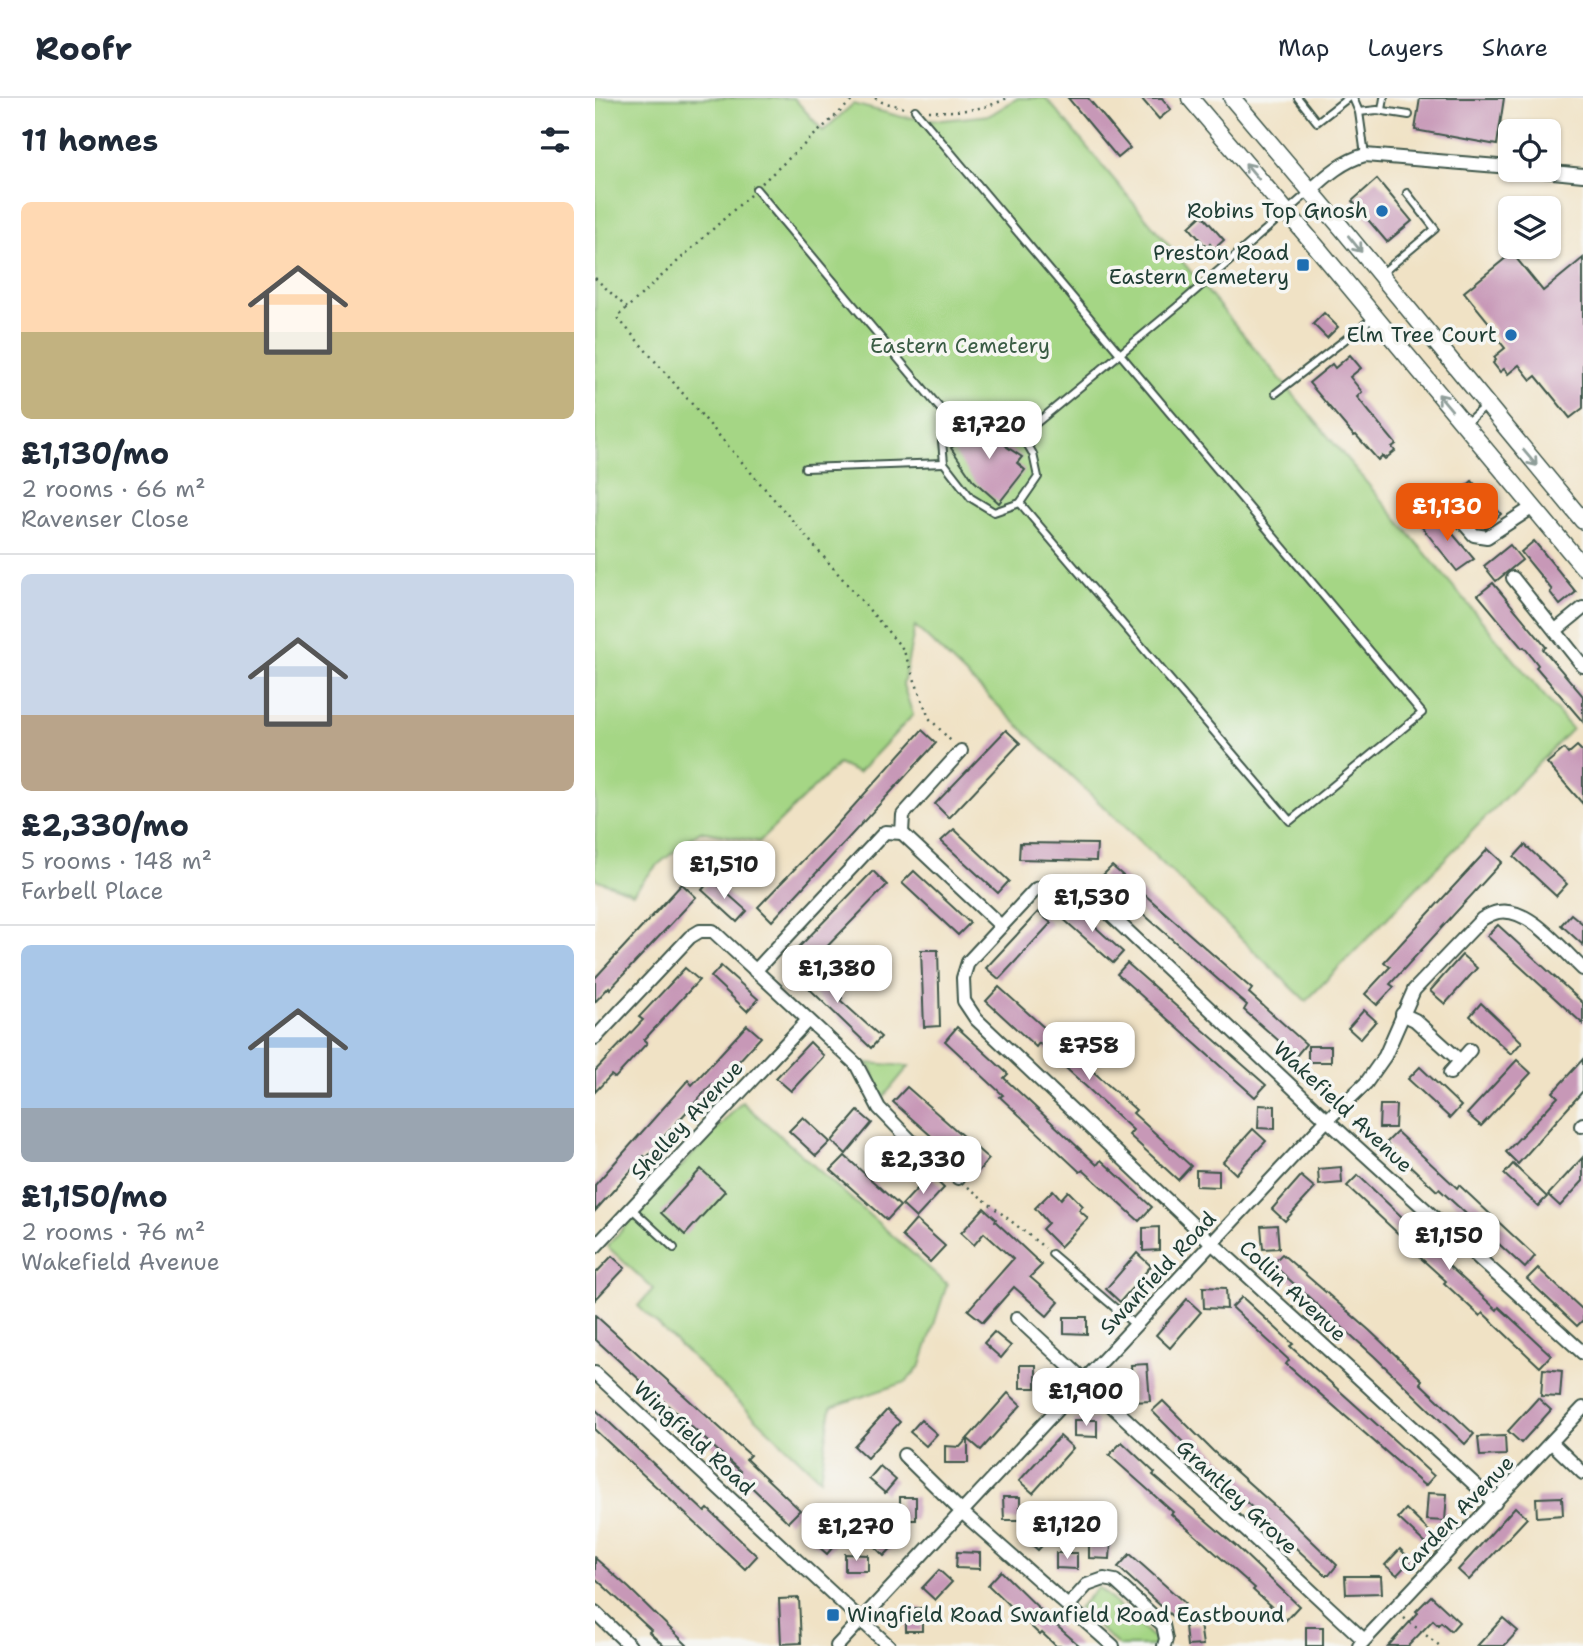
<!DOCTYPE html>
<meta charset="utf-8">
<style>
:root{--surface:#fff;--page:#f6f6f7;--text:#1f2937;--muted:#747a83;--line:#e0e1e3;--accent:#ea580c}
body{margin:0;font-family:"Shantell Sans",sans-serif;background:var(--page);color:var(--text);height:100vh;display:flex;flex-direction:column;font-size:26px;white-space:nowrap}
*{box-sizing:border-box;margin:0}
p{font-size:23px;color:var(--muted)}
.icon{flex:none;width:38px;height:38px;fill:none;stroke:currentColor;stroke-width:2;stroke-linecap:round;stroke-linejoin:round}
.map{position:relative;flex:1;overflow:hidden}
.panel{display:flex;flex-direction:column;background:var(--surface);width:595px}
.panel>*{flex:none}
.controls{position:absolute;left:903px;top:21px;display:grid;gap:14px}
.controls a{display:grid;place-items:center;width:63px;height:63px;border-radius:10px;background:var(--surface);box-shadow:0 2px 5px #0004;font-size:35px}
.price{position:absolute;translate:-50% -60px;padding:0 16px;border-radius:14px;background:#fff;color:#222;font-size:23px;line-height:46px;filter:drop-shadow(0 2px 4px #0008)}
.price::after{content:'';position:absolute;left:50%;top:42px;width:21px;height:16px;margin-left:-10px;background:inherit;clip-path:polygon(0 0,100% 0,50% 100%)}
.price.on{background:var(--accent);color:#fff}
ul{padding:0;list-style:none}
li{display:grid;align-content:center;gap:14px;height:371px;padding:0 21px}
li+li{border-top:2px solid var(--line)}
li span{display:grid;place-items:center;height:217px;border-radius:10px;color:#555}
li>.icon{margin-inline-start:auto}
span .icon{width:126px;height:126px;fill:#fffc;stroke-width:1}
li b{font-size:30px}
h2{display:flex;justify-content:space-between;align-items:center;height:84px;padding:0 21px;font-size:30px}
header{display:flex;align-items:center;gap:42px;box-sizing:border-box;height:98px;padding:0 35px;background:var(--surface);border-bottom:2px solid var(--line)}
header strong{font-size:33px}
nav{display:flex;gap:38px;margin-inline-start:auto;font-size:24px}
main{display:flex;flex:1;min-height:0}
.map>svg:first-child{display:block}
.green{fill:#a5d685;stroke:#628a5c;stroke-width:2}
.building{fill:#c798b7}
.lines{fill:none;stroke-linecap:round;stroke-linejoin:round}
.service-casing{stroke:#3e564a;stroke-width:10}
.minor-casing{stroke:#3e564a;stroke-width:16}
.tertiary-casing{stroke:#3e564a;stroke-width:19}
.path{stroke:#3e564a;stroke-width:2.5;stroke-dasharray:2 5;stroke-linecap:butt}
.service{stroke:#fff;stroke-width:6}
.minor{stroke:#fff;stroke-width:12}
.tertiary{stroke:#fff;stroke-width:16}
.oneway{stroke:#8f9e9a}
.poi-dot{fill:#1f6fb2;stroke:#f6f6f2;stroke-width:2.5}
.labels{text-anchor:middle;stroke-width:7;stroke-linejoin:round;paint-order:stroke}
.poi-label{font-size:21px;fill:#1f3d34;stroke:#f6f6f2;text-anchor:end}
.park-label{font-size:21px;fill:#3a5c44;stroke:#f6f6f2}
.street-label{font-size:21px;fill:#1f3d34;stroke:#f6f6f2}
</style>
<header>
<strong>Roofr</strong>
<nav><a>Map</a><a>Layers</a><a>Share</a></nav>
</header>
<main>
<section class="panel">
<h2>11 homes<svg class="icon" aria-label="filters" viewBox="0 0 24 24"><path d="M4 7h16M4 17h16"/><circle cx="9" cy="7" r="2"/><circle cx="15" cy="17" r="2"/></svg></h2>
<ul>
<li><span style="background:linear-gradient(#ffd9b3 60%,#c2b280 0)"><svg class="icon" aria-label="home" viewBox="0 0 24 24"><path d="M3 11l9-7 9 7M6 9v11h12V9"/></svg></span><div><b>£1,130/mo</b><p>2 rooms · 66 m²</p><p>Ravenser Close</p></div></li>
<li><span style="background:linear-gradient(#c9d6e8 65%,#b9a48a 0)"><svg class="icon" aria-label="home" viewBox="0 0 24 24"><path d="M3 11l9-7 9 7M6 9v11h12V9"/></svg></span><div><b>£2,330/mo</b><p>5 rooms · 148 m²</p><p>Farbell Place</p></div></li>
<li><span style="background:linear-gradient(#a9c7e8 75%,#9aa5b1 0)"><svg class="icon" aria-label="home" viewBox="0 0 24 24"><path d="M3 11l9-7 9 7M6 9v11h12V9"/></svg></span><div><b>£1,150/mo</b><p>2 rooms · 76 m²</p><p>Wakefield Avenue</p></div></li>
</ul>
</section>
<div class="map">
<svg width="988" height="1548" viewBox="0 0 988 1548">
<rect width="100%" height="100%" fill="#f6f6f2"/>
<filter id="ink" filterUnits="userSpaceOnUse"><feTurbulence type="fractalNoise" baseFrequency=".0143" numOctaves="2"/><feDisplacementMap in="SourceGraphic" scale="14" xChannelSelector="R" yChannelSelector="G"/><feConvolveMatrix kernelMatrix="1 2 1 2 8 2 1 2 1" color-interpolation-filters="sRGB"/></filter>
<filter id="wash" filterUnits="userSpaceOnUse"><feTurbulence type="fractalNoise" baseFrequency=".00686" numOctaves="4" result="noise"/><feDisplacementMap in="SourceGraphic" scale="28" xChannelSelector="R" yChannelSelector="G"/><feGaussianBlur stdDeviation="1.57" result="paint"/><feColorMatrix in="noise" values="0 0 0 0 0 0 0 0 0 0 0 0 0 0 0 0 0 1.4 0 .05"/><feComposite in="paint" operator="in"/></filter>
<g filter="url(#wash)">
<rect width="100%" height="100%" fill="#f0e2c5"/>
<g class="green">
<polygon points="0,0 199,0 228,33 258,6 307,19 348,22 395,17 423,0 451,0 977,631 711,903 320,528 308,587 318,617 263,675 243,666 164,744 105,733 61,768 38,795 0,781"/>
<polygon points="271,965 314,968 286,1002 277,971"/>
<polygon points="147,1004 352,1186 326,1267 311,1284 236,1309 225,1381 43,1208 58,1191 12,1148"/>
<polygon points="503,1489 565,1546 563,1548 524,1548 483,1511"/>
</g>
<g id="blocks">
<g class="building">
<polygon points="473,0 493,0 535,50 523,60"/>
<polygon points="546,0 567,0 576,11 564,21"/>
<polygon points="825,0 909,0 902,47 820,32"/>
<polygon points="782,81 817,123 792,144 757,103"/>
<polygon points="607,117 629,142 619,151 615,146 612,150 594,129"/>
<polygon points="917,155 948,193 988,160 988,310 975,320 941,278 936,282 924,267 913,276 909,271 905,274 898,265 901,262 899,259 910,250 897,234 900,232 869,194"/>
<polygon points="729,215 743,229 732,240 718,226"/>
<polygon points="755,257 766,270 755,279 767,294 762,299 801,346 797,349 800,353 790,361 787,358 783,362 761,337 759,338 714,285 737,266 740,270"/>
<polygon points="387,325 389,325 392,330 397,326 412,349 427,359 422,365 430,372 404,405 378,382 356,350"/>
<polygon points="877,383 906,416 890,430 861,397"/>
<polygon points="841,416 879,461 862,473 826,428"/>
<polygon points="939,443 981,494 965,507 955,494 957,492 926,454"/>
<polygon points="915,447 927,462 901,483 889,468"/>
<polygon points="898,485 951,549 948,551 988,598 988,624 941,569 943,567 929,549 927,550 883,497"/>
<polygon points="327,632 341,645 177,823 163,809 237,732"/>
<polygon points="411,632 425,645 354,720 340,706"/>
<polygon points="982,648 988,654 988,706 952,665 969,651 973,656"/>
<polygon points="359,731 414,783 403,795 346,743"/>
<polygon points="425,745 502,746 501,763 424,761"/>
<polygon points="930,747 972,786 961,798 919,759"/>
<polygon points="893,751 907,764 795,886 799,889 782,907 770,896 795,869 789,864"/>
<polygon points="517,768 657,891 654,895 711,946 701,958 649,912 652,907 506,779"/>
<polygon points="278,773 292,787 218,863 204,849"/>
<polygon points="319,773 375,825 363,837 307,785"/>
<polygon points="116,781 152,813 142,824 107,792"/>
<polygon points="87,786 101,799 15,891 14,889 0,904 0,880"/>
<polygon points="476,807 528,854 518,865 466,819"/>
<polygon points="443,814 456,825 404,881 391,870"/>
<polygon points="976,816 988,826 988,847 966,827"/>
<polygon points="903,827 988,905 988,926 892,838"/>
<polygon points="326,852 343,852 345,928 329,929"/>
<polygon points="867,857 882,870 850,906 835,893"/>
<polygon points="532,865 671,987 660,999 522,876"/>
<polygon points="210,866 247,900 245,902 286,939 276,950 200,877"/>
<polygon points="126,868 163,901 152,913 116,879"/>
<polygon points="90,870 104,882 49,942 52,945 20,980 16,977 0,994 0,973 48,922 44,919"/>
<polygon points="404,889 531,1003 541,1012 538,1015 596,1068 583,1082 534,1037 538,1032 444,945 441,949 391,903"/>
<polygon points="886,905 927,944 916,956 875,918"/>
<polygon points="769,912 781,923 765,941 753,930"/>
<polygon points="152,927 166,939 120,989 117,986 65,1043 67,1044 51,1060 49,1058 0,1113 0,1087 93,982 97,987"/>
<polygon points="362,929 413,976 409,980 502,1067 506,1062 557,1109 544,1123 488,1072 485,1074 405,999 408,997 350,943"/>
<polygon points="215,944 229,958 196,993 181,980"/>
<rect x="713" y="948" width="23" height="16"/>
<polygon points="988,961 988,993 923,1066 911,1054 963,999 958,994"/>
<polygon points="922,962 936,975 886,1028 872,1016"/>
<polygon points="825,969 866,1008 855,1020 813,981"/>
<polygon points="312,989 394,1061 380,1077 298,1004"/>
<polygon points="664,1007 680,1008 680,1031 663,1030"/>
<polygon points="785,1007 801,1007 800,1030 784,1030"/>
<polygon points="263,1013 277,1025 251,1056 237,1043"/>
<polygon points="208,1019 235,1044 221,1058 194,1033"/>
<polygon points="658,1031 671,1043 641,1076 628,1064"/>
<polygon points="802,1034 862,1090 864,1087 940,1158 930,1170 844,1091 842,1093 791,1045"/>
<polygon points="250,1058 305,1108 292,1122 236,1072"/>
<polygon points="988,1059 988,1083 965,1108 953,1097"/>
<polygon points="918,1066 952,1099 943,1108 909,1076"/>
<polygon points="746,1069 747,1085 724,1087 723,1071"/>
<polygon points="106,1071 130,1093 90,1137 66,1115"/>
<polygon points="601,1072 624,1073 624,1089 601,1088"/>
<polygon points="335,1077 349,1090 321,1120 307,1107"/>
<polygon points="763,1077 855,1165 853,1167 902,1212 904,1209 956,1257 945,1269 888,1215 885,1218 849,1185 851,1183 808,1144 810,1142 752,1088"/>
<polygon points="706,1078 720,1090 690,1123 677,1111"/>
<polygon points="458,1092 466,1101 473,1093 488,1108 484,1112 493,1120 465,1149 447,1131 453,1125 440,1110"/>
<polygon points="389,1110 401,1121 400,1123 447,1167 435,1179 464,1204 452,1218 419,1189 388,1224 373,1212 418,1161 389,1135 379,1147 366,1135"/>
<polygon points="321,1122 350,1148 335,1164 307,1138"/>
<polygon points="682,1127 684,1150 668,1151 666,1128"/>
<polygon points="564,1129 564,1152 548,1153 548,1130"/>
<polygon points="542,1155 556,1168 525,1204 511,1191"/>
<polygon points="687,1156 774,1232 827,1282 825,1285 879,1336 870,1346 779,1258 677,1166"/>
<polygon points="17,1158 30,1170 0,1202 0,1176"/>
<polygon points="943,1170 988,1212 988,1222 982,1228 932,1181"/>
<polygon points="608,1189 631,1190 632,1211 609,1210"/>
<polygon points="647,1199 698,1246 695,1248 839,1378 830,1388 691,1266 694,1262 637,1209"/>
<polygon points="592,1201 606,1214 575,1250 561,1237"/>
<polygon points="0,1217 155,1357 151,1361 205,1412 193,1424 144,1377 146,1374 0,1241"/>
<polygon points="469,1219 492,1219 492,1236 469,1235"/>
<polygon points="399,1234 416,1248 406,1260 389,1245"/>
<polygon points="552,1266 555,1303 538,1304 536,1267"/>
<rect x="425" y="1267" width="16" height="23"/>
<polygon points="948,1271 967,1273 965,1299 946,1298"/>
<polygon points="413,1295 426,1307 386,1352 373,1341 373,1365 350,1365 350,1348 365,1349"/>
<polygon points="943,1300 956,1312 926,1345 913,1333"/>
<polygon points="568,1303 618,1353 690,1417 742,1467 734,1477 730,1477 609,1365 557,1313"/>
<polygon points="0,1311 95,1400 110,1414 113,1411 162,1458 150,1471 0,1332"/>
<polygon points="292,1312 305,1324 272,1360 259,1348"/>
<polygon points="326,1322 342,1336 331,1348 315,1334"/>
<polygon points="479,1322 502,1322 502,1339 479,1338"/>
<polygon points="465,1338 478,1350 438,1395 424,1383"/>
<polygon points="910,1338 911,1357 885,1358 883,1339"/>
<polygon points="527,1344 560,1375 558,1377 642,1449 704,1508 691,1522 658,1492 660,1490 576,1416 578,1414 514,1357"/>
<polygon points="285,1368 301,1382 290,1395 274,1381"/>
<polygon points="833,1395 852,1396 850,1423 831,1422"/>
<rect x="305" y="1399" width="16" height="23"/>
<polygon points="408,1399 425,1399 425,1422 409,1422"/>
<polygon points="967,1399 968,1417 942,1419 941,1400"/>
<polygon points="920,1409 932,1420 874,1482 863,1472"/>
<polygon points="811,1411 840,1439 832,1447 803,1420"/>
<polygon points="225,1427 243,1443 232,1456 214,1440"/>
<polygon points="437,1427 453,1441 443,1452 427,1438"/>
<polygon points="294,1428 306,1440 289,1458 277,1446"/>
<polygon points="494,1445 516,1445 515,1461 494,1460"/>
<polygon points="805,1451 816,1462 802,1477 790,1467"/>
<polygon points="362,1454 385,1455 385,1471 361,1470"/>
<polygon points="461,1455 482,1455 482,1471 461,1470"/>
<polygon points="250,1456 273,1457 273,1473 250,1473"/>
<polygon points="535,1456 590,1505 578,1519 523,1469"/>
<polygon points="0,1460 34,1490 93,1548 69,1548 54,1534 56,1532 0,1480"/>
<polygon points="344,1472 357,1484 340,1502 327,1490"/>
<polygon points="406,1473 462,1528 485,1548 461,1548 447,1535 445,1537 393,1487"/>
<polygon points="750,1478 786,1478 787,1495 751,1496"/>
<polygon points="836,1498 864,1524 856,1533 846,1524 843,1527 838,1522 813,1548 793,1548 823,1515 821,1513"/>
<polygon points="204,1500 206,1545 186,1546 184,1501"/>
<rect x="311" y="1510" width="16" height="23"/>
<polygon points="908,1520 923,1533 909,1548 882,1548"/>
<polygon points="605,1526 608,1547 592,1548 590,1528"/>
<rect x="711" y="1529" width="17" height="19"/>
</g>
</g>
</g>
<g filter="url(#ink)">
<use href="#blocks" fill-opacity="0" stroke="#3e564a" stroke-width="2"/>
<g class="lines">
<defs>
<g id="service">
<polyline points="703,0 722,24 753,0"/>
<polyline points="758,0 764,14 770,57"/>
<polyline points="320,12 827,615 695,723 425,405"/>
<polyline points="787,12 789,0"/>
<polyline points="764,14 782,12 814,17"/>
<polyline points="161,91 358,326"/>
<polyline points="786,176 840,131 812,95"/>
<polyline points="681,295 778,220"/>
<polyline points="870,326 891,307"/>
<polyline points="427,337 401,319 375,320 358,326 347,343 349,365 376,400 399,414 425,405 443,379 438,356 427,337 584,207 714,94"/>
<polyline points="210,370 349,365"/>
<polyline points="36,1110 79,1150"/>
<polyline points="457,1156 540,1227"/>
</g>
<g id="minor">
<polyline points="938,72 988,77"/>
<path d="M715,93c17,-16 33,-30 55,-36l145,12"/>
<polyline points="852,406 879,437 892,439 938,409"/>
<polyline points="918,480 988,568"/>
<polyline points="961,532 988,510"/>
<polyline points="307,735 405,827"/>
<polyline points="160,873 290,734 307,735 308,717 366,653"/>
<polyline points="807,916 820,922 864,962"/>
<polyline points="0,940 95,839 105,833 118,833 261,966 284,1010 317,1044 363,1080"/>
<polyline points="855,975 875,952"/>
<polyline points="986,1028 988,1026"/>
<polyline points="301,1062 317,1044"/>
<polyline points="0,1149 213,922"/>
<polyline points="422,1220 769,1542"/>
<polyline points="0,1275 294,1548"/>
<polyline points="957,1345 988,1375"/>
<polyline points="309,1357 368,1415 518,1548"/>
<polyline points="900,1405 617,1145 381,921 369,903 368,880 373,864 441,791 459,786 484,787 732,1022 988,1255"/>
<polyline points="474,1507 492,1487 509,1481 520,1483 568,1527 571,1541 569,1548"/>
<polyline points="0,1514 35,1548"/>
<path d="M242,1548l375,-403 115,-123 39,-37 19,-27 29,-66 68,-71c5,-3 10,-6 16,-7 31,-6 64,38 85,57"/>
<polyline points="764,1548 988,1310"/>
</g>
<g id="tertiary">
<polyline points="595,0 725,153 988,469"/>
<polyline points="637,0 746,129 988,423"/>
</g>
</defs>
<use href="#service" class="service-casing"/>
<use href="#minor" class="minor-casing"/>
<use href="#tertiary" class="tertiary-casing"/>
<g class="path">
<polyline points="280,0 287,4 310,10"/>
<path d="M334,13c26,1 54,0 78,-13"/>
<polyline points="167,85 260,0"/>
<polyline points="155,97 22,219 308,551 334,620 357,644"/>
<polyline points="0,180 32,210"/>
<polyline points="373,1089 450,1150"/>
<polyline points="809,1520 845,1548"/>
</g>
<use href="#service" class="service"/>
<use href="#minor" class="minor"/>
<use href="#tertiary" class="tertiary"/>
</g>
<defs><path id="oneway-shaft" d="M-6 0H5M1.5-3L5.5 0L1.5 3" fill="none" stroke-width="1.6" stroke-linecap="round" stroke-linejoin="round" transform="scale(1.75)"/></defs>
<g class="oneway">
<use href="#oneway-shaft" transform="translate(657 73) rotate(-130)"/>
<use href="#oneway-shaft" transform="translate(760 146) rotate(51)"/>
<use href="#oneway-shaft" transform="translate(850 304) rotate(-130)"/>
<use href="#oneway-shaft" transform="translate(935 360) rotate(50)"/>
</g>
</g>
<g class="poi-dot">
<circle cx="787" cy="113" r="7"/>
<rect x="701" y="160" width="14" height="14" rx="3.5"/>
<circle cx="916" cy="237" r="7"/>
<rect x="231" y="1510" width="14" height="14" rx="3.5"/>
</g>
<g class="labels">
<g class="poi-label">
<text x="773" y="120">Robins Top Gnosh</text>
<text x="694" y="162">Preston Road<tspan x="694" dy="24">Eastern Cemetery</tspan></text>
<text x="902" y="244">Elm Tree Court</text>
<text x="252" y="1524" text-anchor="start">Wingfield Road Swanfield Road Eastbound</text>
</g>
<g class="park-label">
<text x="365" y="255">Eastern Cemetery</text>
</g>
<g class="street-label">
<text transform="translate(748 1009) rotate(43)" y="7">Wakefield Avenue</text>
<text transform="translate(92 1022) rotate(-47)" y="7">Shelley Avenue</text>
<text transform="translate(563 1175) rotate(-47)" y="7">Swanfield Road</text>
<text transform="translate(698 1193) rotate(43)" y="7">Collin Avenue</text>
<text transform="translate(99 1340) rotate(43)" y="7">Wingfield Road</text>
<text transform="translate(642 1399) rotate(43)" y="7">Grantley Grove</text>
<text transform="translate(862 1416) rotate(-46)" y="7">Carden Avenue</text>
</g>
</g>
</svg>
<div class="controls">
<a><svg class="icon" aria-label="locate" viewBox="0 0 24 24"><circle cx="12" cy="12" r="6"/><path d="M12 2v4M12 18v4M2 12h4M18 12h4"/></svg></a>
<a><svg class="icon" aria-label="layers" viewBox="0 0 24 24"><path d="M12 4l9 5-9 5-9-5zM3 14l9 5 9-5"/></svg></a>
</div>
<b class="price" style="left:394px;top:363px">£1,720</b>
<b class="price on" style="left:852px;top:445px">£1,130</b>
<b class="price" style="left:129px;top:803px">£1,510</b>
<b class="price" style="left:497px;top:836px">£1,530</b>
<b class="price" style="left:242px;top:907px">£1,380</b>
<b class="price" style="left:494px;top:984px">£758</b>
<b class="price" style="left:328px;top:1098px">£2,330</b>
<b class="price" style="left:854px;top:1174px">£1,150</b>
<b class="price" style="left:491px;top:1330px">£1,900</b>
<b class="price" style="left:472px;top:1463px">£1,120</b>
<b class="price" style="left:261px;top:1465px">£1,270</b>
</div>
</main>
